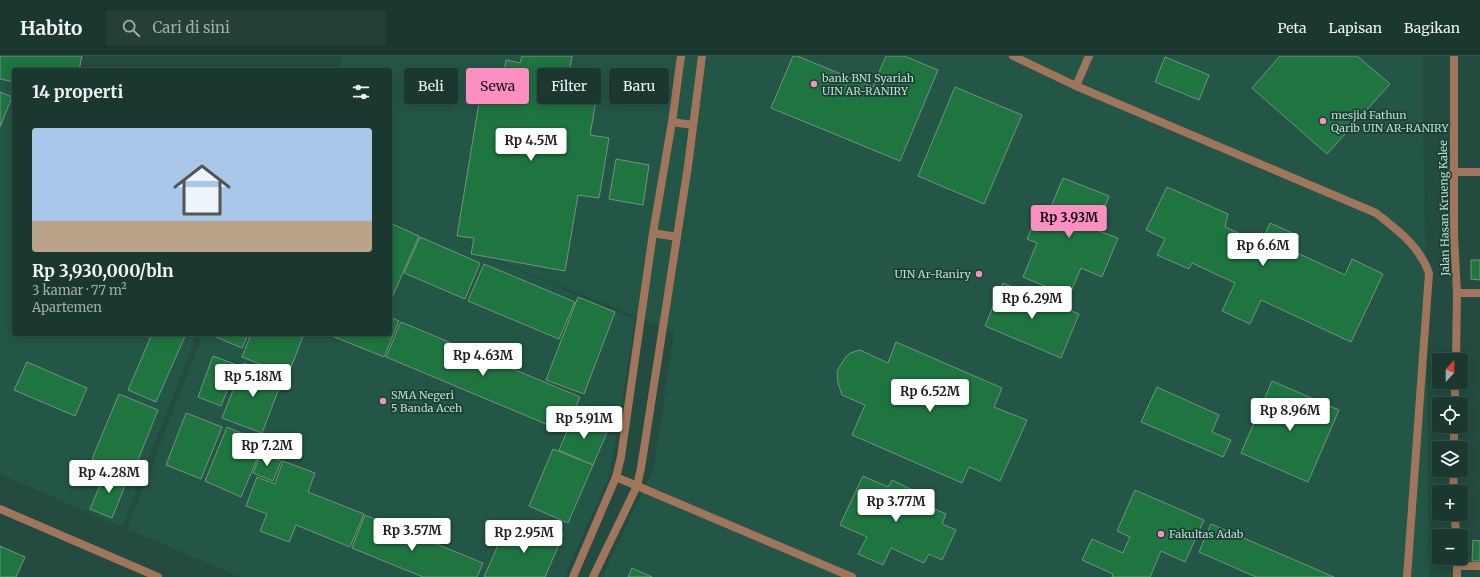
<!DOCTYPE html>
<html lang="id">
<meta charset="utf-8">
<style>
:root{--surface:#1a382f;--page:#233f37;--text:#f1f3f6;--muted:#9facaa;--line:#38524b;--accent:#fc8fc2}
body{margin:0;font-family:Merriweather,serif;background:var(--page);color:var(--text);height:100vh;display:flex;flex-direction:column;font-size:15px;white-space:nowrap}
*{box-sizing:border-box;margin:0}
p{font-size:13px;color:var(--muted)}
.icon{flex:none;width:22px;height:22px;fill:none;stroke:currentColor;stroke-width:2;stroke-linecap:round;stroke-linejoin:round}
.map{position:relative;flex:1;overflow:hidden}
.side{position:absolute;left:12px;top:12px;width:380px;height:268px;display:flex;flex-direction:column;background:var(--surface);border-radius:4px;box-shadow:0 2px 10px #0003,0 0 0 1px var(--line)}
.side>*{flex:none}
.banner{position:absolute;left:404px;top:12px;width:380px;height:36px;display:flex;gap:8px}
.needle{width:26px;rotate:21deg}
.controls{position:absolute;left:1432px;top:297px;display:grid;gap:8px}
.controls a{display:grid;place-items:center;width:36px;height:36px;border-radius:4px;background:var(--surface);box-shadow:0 2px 10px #0003,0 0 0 1px var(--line);font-size:20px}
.price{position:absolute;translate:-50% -34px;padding:0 9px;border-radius:4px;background:#fff;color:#222;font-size:13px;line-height:26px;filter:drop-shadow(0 1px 2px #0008)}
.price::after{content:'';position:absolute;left:50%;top:24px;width:12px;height:9px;margin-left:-6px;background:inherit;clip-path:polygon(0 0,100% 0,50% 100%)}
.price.on{background:var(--accent);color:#111}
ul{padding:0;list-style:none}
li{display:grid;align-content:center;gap:8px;height:212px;padding:0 20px}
li span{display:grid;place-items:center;height:124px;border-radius:4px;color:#555}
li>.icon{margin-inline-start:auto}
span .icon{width:72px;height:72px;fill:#fffc;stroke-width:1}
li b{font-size:17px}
h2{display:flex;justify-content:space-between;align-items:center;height:48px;padding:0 20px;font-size:17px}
.tag{padding:0 14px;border-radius:4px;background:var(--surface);box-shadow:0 2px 10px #0003,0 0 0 1px var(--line);font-size:14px;line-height:36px}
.tag.on{background:var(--accent);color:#111}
header{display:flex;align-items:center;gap:24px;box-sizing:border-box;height:56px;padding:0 20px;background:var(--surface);border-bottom:1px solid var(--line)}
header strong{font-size:19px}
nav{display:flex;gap:22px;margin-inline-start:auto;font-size:14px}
.search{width:280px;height:36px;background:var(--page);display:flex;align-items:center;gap:10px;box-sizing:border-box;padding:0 14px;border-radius:4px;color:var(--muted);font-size:15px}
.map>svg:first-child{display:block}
.built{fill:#235647;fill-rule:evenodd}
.building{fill:#1e753f;stroke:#74937b}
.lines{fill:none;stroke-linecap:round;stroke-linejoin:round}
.lane{stroke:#a0755c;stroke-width:8}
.street{stroke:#a0755c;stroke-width:8}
.poi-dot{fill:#fc8fc2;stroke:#184035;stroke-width:1.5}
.labels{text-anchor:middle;stroke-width:3.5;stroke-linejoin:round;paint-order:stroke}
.poi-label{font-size:11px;fill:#c4d9d2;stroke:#184035;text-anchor:start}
.street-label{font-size:11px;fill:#c4d9d2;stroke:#184035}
</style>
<header>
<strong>Habito</strong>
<div class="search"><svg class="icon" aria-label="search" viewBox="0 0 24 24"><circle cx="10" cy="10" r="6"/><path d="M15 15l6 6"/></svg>Cari di sini</div>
<nav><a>Peta</a><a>Lapisan</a><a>Bagikan</a></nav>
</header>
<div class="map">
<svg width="1480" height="521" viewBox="0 0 1480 521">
<rect width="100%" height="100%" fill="#234b3f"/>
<g class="built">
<path d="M341,0h1082v44l7,477h-828l52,-109 20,-136 -268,-109 229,96 -25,155 -46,103h-19l18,-42 -19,-8 -5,12 -32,-14 -23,52h-7l6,-15 -118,-47 -13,33 71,29h-183l-113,-48 76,-195h6l33,14 6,-14h3l-8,23 45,18 16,-41h23l57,23 14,-36 -8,-4v-17h1l28,-64 -29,-13v-153h-51zM484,208l91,38 -16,37 -91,-38zM578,242l37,14 -31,82 -38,-14zM401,266l179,74 -15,36 -178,-75zM213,300l24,9 -16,41 -23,-9zM244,307l39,15 -22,55 -38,-15zM574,359l34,15 -15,35 -33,-15zM221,371l-20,52 -35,-14zM227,371l37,16 -23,54 -36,-16zM554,393l39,17 -25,57 -39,-17zM261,397l20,8 -8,20 -20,-8zM284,405l31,12 -7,19 55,22 -13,33 -54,-22 -7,17 -28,-11 6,-17 -21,-8 11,-28 18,6z"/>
<polygon points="0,20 14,25 14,278 197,278 122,471 0,418"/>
</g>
<g class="building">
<polygon points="0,0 82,0 79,14 14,14 14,26 0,23"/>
<polygon points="522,0 572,0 570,12 586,15 584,30 598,33 590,79 609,82 599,142 578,139 565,215 471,198 474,182 457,180 484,16 503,20 506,4 520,7"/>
<polygon points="793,0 797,0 873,31 886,0 904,0 938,14 900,105 771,52"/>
<polygon points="1280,0 1357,0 1390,28 1327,98 1252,32"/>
<polygon points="1165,1 1209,19 1199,44 1155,26"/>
<polygon points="955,31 1022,59 984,148 918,120"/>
<polygon points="0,36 12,41 0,71"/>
<polygon points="616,103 649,109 643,149 609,143"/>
<polygon points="1063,122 1109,140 1096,174 1118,182 1102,221 1081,212 1069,240 1023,221 1037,187 1027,183 1041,150 1050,153"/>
<polygon points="1167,131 1228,158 1225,171 1261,187 1270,167 1299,180 1293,195 1345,219 1352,203 1383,218 1351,286 1261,244 1250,268 1222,255 1235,227 1192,207 1189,213 1157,199 1165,183 1146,174"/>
<polygon points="390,167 419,180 391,244 390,244"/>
<polygon points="420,181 480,207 465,243 404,217"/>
<polygon points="1471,204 1480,204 1480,224 1471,223"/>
<polygon points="484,208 575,246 559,283 468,245"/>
<polygon points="1003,227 1079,258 1061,302 985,270"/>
<polygon points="578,241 615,256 584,338 546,324"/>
<polygon points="390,261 399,265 384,301 327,278 390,278"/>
<polygon points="401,266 580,341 565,376 386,301"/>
<polygon points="152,278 186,278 156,346 128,334"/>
<polygon points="209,278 248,278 242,292"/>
<polygon points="251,278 304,278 288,319 242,301"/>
<polygon points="896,286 1002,332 994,351 1027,364 1000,425 969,411 962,427 852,379 865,349 842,339 838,327 837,315 845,302 850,297 860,294 888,307"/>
<polygon points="213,300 237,309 221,350 198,341"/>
<polygon points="27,306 87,332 75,360 14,334"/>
<polygon points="244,307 283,322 262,377 222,362"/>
<polygon points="1272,325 1339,354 1308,426 1241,397"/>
<polygon points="1157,331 1219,359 1212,376 1231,384 1223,401 1141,366"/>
<polygon points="119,338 158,354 132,419 92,403"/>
<polygon points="186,357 222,371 201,423 166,409"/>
<polygon points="574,359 608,374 593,409 559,394"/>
<polygon points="227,371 264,387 241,441 205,425"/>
<polygon points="553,393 593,409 568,467 529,450"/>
<polygon points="261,397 281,405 273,425 253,417"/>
<polygon points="283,405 315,417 308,436 364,458 350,491 296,469 289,486 260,475 267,458 246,450 257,421 275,428"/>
<polygon points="107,413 128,422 112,462 90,453"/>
<polygon points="863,420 888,431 892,424 925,440 922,447 946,458 942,468 956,474 942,504 929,498 924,507 891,492 883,509 858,498 867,481 840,469"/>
<polygon points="1135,434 1204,464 1185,506 1161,495 1150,521 1112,521 1113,518 1082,504 1092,483 1123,497 1130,481 1117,475"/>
<polygon points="365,459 483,507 477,521 423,521 352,492"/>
<polygon points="1211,468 1334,521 1256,521 1199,496"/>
<polygon points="507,469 539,483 544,471 563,479 545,521 484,521"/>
<polygon points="1473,484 1480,485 1480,505 1472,505"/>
<polygon points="0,490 25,501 16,521 0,521"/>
<polygon points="632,512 652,521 628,521"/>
</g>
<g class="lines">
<g class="lane">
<path d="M1013,0l63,30 300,127c22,18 43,32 53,60l-22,304"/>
<polyline points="1076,30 1089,0"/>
<polyline points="672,66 693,69"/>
<polyline points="653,177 677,181"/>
<polyline points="616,421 852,521"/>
<polyline points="573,521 616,421 621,401 653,177 672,66 681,0"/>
<polyline points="593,521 637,430 641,412 688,110 702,0"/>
</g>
<g class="street">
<polyline points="1454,0 1454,180 1457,237 1456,304"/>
<polyline points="1453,116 1480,116"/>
<polyline points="1457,237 1480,237"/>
<polyline points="1455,348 1455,326"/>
<polyline points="1454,392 1454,370"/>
<polyline points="1453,414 1454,436"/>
<polyline points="0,453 158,521"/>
<polyline points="1455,458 1456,480"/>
<polyline points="1457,502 1457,521"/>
<polyline points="1457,510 1480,510"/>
</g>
</g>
<g class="poi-dot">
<circle cx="814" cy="28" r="4"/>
<circle cx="1323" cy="65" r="4"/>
<circle cx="979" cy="218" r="4"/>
<circle cx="383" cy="345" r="4"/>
<circle cx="1161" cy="478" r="4"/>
</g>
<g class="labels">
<g class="poi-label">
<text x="822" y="26">bank BNI Syariah<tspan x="822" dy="13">UIN AR-RANIRY</tspan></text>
<text x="1331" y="63">mesjid Fathun<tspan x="1331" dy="13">Qarib UIN AR-RANIRY</tspan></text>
<text x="971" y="222" text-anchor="end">UIN Ar-Raniry</text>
<text x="391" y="343">SMA Negeri<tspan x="391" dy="13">5 Banda Aceh</tspan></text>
<text x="1169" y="482">Fakultas Adab</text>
</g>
<g class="street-label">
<text transform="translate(1444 152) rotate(-91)" y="4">Jalan Hasan Krueng Kalee</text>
</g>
</g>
</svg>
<div class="controls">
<a><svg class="needle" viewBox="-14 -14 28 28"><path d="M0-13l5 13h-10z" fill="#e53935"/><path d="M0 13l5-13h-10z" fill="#9facaa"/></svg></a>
<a><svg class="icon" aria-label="locate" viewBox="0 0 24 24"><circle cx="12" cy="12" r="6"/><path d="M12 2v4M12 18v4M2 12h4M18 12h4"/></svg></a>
<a><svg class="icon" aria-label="layers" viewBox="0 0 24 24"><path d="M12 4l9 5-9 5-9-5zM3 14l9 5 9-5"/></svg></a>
<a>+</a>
<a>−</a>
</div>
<b class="price" style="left:531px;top:106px">Rp 4.5M</b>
<b class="price on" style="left:1069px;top:183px">Rp 3.93M</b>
<b class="price" style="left:1263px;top:211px">Rp 6.6M</b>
<b class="price" style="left:1032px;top:264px">Rp 6.29M</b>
<b class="price" style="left:483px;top:321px">Rp 4.63M</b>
<b class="price" style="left:253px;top:342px">Rp 5.18M</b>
<b class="price" style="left:930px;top:357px">Rp 6.52M</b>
<b class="price" style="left:1290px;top:376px">Rp 8.96M</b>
<b class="price" style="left:584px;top:384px">Rp 5.91M</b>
<b class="price" style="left:267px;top:411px">Rp 7.2M</b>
<b class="price" style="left:109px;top:438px">Rp 4.28M</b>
<b class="price" style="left:896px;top:467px">Rp 3.77M</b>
<b class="price" style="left:412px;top:496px">Rp 3.57M</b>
<b class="price" style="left:524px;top:498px">Rp 2.95M</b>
<div class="banner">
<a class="tag">Beli</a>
<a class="tag on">Sewa</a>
<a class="tag">Filter</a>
<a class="tag">Baru</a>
</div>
<section class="side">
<h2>14 properti<svg class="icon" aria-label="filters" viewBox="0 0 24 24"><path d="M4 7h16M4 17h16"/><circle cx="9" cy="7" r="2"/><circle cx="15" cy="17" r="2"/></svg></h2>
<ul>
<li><span style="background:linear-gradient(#a9c7e8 75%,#b9a48a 0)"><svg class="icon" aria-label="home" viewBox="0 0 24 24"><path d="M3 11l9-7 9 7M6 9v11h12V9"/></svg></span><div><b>Rp 3,930,000/bln</b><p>3 kamar · 77 m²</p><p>Apartemen</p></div></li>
</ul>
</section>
</div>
